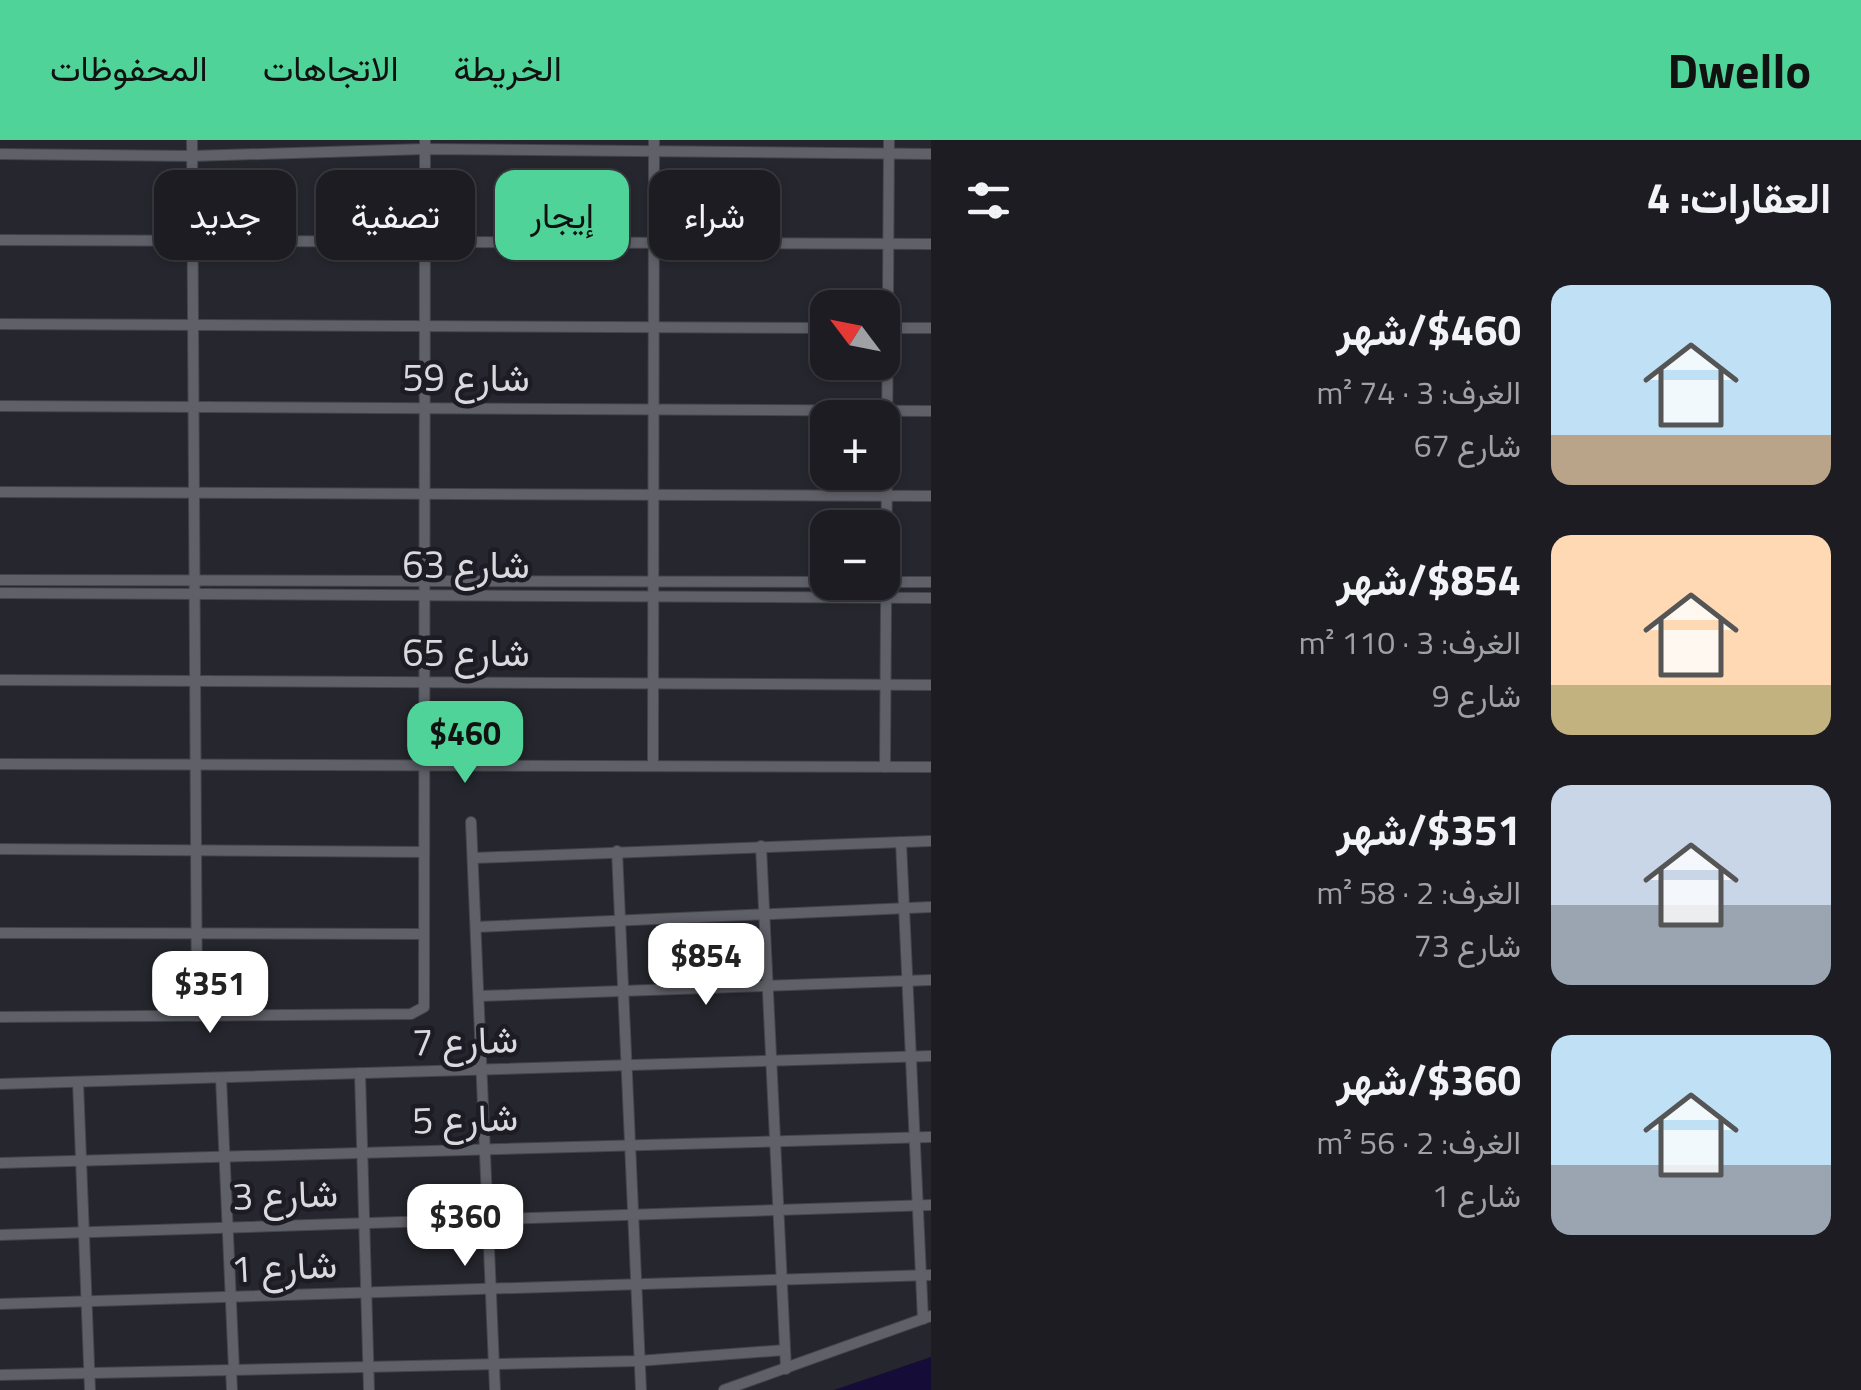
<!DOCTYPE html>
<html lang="ar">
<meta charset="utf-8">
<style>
:root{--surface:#1c1c22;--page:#29292f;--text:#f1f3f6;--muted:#a0a1a5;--line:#3a3a40;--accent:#4fd399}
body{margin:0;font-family:"Titillium Web",Vazirmatn,sans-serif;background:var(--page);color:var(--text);direction:rtl;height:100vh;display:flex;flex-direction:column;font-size:38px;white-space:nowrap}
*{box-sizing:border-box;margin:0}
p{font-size:32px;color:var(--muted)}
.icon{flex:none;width:55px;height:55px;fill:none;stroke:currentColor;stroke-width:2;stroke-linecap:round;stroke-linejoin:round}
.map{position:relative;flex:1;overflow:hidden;direction:ltr}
.sheet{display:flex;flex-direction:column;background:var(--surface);width:930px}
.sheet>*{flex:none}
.guide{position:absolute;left:30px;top:30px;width:750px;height:90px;direction:rtl;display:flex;gap:20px}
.needle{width:65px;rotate:302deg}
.buttons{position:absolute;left:810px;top:150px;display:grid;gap:20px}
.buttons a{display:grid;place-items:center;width:90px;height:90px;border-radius:20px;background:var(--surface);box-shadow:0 2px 8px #0004,0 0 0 2px var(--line);font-size:50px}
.price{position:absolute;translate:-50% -85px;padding:0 22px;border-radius:20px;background:#fff;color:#222;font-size:32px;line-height:65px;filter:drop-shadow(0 2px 5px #0008)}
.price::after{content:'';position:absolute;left:50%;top:60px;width:30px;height:22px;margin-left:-15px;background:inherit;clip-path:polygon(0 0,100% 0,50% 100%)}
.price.on{background:var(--accent);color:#111}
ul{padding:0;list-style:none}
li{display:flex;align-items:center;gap:30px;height:250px;padding:0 30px}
li span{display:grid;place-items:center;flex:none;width:280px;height:200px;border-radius:20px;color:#555}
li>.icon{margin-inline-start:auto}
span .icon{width:120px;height:120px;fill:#fffc;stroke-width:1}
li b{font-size:42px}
h2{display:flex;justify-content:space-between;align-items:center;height:120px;padding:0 30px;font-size:42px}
.tag{padding:0 35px;border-radius:20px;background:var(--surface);box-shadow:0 2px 8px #0004,0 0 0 2px var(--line);font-size:35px;line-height:90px}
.tag.on{background:var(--accent);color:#111}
header{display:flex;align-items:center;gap:60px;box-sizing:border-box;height:140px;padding:0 50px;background:var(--accent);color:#111}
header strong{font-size:48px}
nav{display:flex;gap:55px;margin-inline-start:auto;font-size:35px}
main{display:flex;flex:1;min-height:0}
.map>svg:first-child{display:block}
.water{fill:#160c38}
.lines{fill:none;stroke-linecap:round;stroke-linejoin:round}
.street-casing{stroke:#44444a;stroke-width:12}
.street{stroke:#606069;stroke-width:10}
.labels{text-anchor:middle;stroke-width:9;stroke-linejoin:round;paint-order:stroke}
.street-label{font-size:38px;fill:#d9d9de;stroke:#1d1c24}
</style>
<header>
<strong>Dwello</strong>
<nav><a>الخريطة</a><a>الاتجاهات</a><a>المحفوظات</a></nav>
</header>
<main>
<section class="sheet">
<h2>العقارات: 4<svg class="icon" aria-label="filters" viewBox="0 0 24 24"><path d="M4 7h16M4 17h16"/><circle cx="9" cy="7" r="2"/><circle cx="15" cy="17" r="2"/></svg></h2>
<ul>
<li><span style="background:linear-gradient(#bfe0f5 75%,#b9a48a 0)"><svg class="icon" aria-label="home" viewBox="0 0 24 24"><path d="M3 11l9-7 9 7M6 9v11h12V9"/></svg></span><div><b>$460/شهر</b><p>الغرف: 3 · 74 m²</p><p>شارع 67</p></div></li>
<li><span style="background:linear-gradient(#ffd9b3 75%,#c2b280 0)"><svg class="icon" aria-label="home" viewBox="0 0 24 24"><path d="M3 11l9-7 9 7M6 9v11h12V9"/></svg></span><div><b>$854/شهر</b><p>الغرف: 3 · 110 m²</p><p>شارع 9</p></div></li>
<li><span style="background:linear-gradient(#c9d6e8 60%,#9aa5b1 0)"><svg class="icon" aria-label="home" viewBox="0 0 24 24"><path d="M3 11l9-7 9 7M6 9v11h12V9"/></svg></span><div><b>$351/شهر</b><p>الغرف: 2 · 58 m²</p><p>شارع 73</p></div></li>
<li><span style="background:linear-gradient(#bfe0f5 65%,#9aa5b1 0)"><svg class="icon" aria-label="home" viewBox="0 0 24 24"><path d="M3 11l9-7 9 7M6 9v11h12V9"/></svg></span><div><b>$360/شهر</b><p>الغرف: 2 · 56 m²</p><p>شارع 1</p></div></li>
</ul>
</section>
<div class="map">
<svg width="931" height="1250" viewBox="0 0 931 1250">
<rect width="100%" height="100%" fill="#26262e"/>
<polygon class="water" points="931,1217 931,1250 834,1250"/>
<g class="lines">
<defs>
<g id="street">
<polyline points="192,0 197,876"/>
<polyline points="0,14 192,16 425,9 931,14"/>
<polyline points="0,100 931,104"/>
<polyline points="0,184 828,188"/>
<polyline points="883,188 931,188"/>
<polyline points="0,266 931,271"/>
<polyline points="0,352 931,356"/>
<polyline points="0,440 828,442"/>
<polyline points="882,442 931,442"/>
<polyline points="0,453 931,458"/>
<polyline points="0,540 931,545"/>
<polyline points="0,624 931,627"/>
<polyline points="653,626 654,0"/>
<polyline points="885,627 889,0"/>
<polyline points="471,682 495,1250"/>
<polyline points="901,702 923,1179"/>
<polyline points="761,706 786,1229"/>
<polyline points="0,709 424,712"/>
<polyline points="617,711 641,1250"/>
<polyline points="473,718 931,701"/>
<polyline points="476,787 931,767"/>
<polyline points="0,793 424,794"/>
<polyline points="479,856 931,840"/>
<polyline points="0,877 411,874 424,867 425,0"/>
<polyline points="360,933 369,1250"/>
<polyline points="221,938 234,1230"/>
<polyline points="78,942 90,1250"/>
<polyline points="0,944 931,916"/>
<polyline points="0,1023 931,997"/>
<polyline points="0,1095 931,1065"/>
<polyline points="0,1164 931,1135"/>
<polyline points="231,1230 232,1250"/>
<polyline points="0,1235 638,1221 785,1210"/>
<polyline points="724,1250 931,1176"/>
</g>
</defs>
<use href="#street" class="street-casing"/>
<use href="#street" class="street"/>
</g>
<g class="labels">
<g class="street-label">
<text x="466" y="251">شارع 59</text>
<text x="466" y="438">شارع 63</text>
<text x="466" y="526">شارع 65</text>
<text transform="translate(465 901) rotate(-2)" y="13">شارع 7</text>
<text transform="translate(465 979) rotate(-2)" y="13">شارع 5</text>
<text transform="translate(285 1055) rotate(-2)" y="13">شارع 3</text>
<text transform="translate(284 1127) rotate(-3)" y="13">شارع 1</text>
</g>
</g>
</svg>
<div class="buttons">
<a><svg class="needle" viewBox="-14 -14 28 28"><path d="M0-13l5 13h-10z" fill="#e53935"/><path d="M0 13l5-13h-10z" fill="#a0a1a5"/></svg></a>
<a>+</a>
<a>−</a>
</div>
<b class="price on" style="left:465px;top:646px">$460</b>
<b class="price" style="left:706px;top:868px">$854</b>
<b class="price" style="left:210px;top:896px">$351</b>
<b class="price" style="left:465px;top:1129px">$360</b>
<div class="guide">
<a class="tag">شراء</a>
<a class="tag on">إيجار</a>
<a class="tag">تصفية</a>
<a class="tag">جديد</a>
</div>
</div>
</main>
